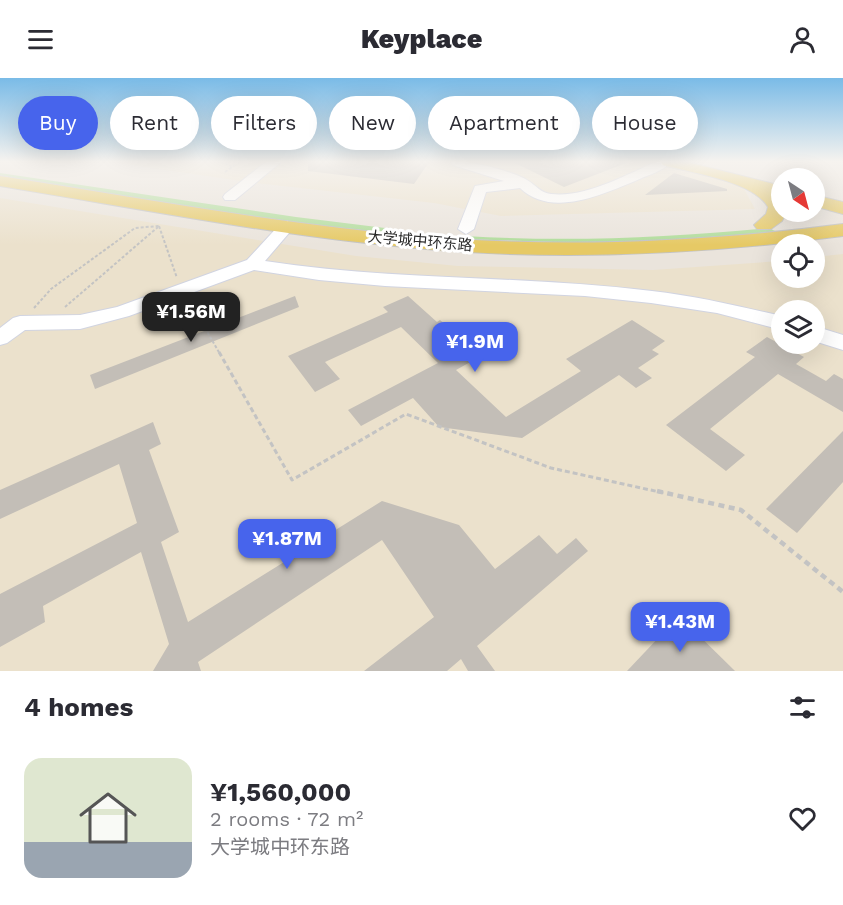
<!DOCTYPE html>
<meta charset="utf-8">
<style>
:root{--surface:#fff;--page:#f2f2f3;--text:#2b2b33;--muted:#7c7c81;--line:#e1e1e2;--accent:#4764ec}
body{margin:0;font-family:"Work Sans","Noto Sans SC",sans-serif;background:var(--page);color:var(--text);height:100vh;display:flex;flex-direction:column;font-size:22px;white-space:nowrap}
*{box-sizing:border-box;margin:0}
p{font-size:20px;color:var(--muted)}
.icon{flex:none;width:33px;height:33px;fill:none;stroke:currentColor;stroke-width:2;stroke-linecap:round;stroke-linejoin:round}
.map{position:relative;height:593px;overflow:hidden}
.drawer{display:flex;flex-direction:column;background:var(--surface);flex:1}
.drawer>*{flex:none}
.banner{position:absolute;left:18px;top:18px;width:807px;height:54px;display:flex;gap:12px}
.needle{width:39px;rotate:144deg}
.controls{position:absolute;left:771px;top:90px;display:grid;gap:12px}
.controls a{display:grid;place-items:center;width:54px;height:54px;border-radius:50%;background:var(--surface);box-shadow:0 6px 24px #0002;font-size:30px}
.price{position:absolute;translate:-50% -51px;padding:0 14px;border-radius:12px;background:var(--accent);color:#fff;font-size:20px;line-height:39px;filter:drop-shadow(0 2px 3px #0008)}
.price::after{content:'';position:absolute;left:50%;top:36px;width:18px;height:14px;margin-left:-9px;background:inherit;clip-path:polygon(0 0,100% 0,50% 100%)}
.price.current{background:#222;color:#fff}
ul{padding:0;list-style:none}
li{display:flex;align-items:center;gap:18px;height:150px;padding:0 24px}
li+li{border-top:2px solid var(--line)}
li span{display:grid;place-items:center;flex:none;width:168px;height:120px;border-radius:18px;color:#555}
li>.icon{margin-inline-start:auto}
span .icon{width:72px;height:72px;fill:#fffc;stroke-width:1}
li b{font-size:26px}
h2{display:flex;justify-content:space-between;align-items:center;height:72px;padding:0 24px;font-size:26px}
.pill{padding:0 21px;border-radius:27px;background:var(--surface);box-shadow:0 6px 24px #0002;font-size:21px;line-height:54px}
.pill.current{background:var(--accent);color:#fff}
header{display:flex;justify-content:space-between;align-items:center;height:78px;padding:0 24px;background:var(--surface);font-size:27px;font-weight:800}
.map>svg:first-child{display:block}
.education{fill:#ebe1cc;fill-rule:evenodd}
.green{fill:#b1dd9c}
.building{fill:#c3beb7}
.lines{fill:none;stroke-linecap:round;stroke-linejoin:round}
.minor-casing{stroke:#d1d4e1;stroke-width:2}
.major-casing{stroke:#c3c3c3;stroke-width:2}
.path-far2{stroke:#c3c3c3;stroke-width:2;stroke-dasharray:3 2;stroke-linecap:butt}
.path-far1{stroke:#c3c3c3;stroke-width:3;stroke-dasharray:5 3;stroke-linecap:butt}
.path{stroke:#c3c3c3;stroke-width:4.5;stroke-dasharray:6 4.5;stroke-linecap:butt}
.minor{fill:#fff;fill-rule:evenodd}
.major{fill:#e6c965;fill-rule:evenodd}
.labels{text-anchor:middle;stroke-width:6;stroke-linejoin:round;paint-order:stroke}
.far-street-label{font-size:15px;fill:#292929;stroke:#fff}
</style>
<header><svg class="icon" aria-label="menu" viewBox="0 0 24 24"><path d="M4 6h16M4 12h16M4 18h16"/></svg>Keyplace<svg class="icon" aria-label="person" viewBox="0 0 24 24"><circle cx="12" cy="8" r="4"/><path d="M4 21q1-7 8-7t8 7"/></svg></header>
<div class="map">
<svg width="843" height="593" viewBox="0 0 843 593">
<rect width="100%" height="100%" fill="#eae4dc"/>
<g class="education">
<polygon points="111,84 659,84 717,99 743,109 755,131 501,138 434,125 248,104"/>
<path d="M0,120l356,58 102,10 195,4 128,-9 1,17h32l1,-21 28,-3v417h-843zM782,232h32v34h-32z"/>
</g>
<g class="green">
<polygon points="0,95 296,139 393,151 396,154 391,155 293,145 0,100"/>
<path d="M769,150l8,4 -161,12 -156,-5 5,-3c101,6 203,2 304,-8z"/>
</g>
<g class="building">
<polygon points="308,84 429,84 414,106 308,93"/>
<polygon points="513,84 626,84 626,85 564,109"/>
<polygon points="674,95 727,111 727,113 645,117"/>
<polygon points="295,218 299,229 95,311 90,297"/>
<polygon points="408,218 437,244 440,242 481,278 456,292 506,339 581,293 566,281 632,242 665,263 652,272 659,276 638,290 652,300 636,310 619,297 522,360 439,349 413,320 361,348 348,332 438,285 401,249 325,284 340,301 315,314 288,278 388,234 383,229"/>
<polygon points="767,259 804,279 796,286 826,303 834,296 843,301 843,334 778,296 710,351 745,377 726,393 666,347 755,279 746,274"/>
<polygon points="153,344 161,366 149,372 179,454 161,464 188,544 382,423 459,447 495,491 539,457 557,476 576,460 588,473 477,568 495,593 468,593 461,581 447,593 364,593 434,539 382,462 198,584 201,593 153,593 169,566 141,474 43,528 45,544 0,569 0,516 137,445 119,386 0,441 0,412"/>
<polygon points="843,353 843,404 797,455 766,431"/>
<polygon points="679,538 735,593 627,593"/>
</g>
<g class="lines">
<defs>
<g id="minor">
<polygon points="266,84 281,84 235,122 225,122 223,119 225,116"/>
<path d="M451,84c18,-2 61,9 76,18 9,5 13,13 24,14 35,4 74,-19 105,-32h11l2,2c-8,8 -24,12 -34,17 -34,14 -84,37 -115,7l-34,4 -12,37 -8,5 -8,-5 17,-43 29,-5 -51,-16z"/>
<path d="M287,143l8,5 -30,35c129,20 258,14 387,30 44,5 86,15 130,25v14l-65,-17 -66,-10 -66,-7 -200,-10 -66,-6 -65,-10 -125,46 -49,13 -55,1 -18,13 -7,2v-17l13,-10 7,-2 60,-1 37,-8 130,-47 34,-37z"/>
<polygon points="814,248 843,257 843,272 814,263"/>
</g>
<g id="major">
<path d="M661,84h26l95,24v26h4l-4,9 -11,8h-14l-3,-4 12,-11 2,-7c-15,-26 -76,-34 -105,-42z"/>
<path d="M0,98c142,22 283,49 427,61 139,11 278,5 416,-13v12c-138,18 -277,25 -417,13 -143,-12 -284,-40 -426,-63z"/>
<polygon points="814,117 843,124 843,136 814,128"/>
</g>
</defs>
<use href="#minor" class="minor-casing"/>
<use href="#major" class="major-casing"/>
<g class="path-far2">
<polyline points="220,84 232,88"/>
<polyline points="225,94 239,84"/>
<polyline points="159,148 177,200"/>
<polyline points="190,224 220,276"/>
<polyline points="65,229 158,149"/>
<polyline points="34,230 51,211 135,150 159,148"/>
</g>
<polyline class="path-far1" points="219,274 292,402 406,336 551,390 664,415"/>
<polyline class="path" points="657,413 741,432 843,514"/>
<use href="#minor" class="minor"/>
<use href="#major" class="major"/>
</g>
<linearGradient id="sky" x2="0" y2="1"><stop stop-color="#7abbe7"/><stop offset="0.5" stop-color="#f6f3ef"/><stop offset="1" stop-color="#f6f3ef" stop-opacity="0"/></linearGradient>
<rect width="843" height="167" fill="url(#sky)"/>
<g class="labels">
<g class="far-street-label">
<text transform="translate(420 163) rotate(5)" y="5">大学城中环东路</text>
</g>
</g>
</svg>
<div class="controls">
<a><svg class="needle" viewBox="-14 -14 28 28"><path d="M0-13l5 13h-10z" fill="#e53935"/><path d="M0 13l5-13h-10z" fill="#7c7c81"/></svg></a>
<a><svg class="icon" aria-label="locate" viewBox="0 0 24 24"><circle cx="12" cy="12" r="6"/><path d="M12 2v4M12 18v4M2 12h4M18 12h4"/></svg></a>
<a><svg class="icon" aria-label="layers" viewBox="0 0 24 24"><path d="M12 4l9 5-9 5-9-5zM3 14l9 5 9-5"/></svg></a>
</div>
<b class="price current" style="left:191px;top:265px">¥1.56M</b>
<b class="price" style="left:475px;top:295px">¥1.9M</b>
<b class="price" style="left:287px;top:492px">¥1.87M</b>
<b class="price" style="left:680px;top:575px">¥1.43M</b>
<div class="banner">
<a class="pill current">Buy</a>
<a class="pill">Rent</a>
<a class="pill">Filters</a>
<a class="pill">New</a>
<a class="pill">Apartment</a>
<a class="pill">House</a>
</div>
</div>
<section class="drawer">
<h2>4 homes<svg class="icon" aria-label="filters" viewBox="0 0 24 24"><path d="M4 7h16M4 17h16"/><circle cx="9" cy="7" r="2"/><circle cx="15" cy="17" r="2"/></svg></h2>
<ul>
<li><span style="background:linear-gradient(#dfe7d0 70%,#9aa5b1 0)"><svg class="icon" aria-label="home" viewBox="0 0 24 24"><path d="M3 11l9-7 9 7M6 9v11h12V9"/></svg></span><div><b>¥1,560,000</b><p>2 rooms · 72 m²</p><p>大学城中环东路</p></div><svg class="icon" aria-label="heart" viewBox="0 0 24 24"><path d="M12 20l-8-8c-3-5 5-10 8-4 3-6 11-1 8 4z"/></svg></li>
</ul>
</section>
